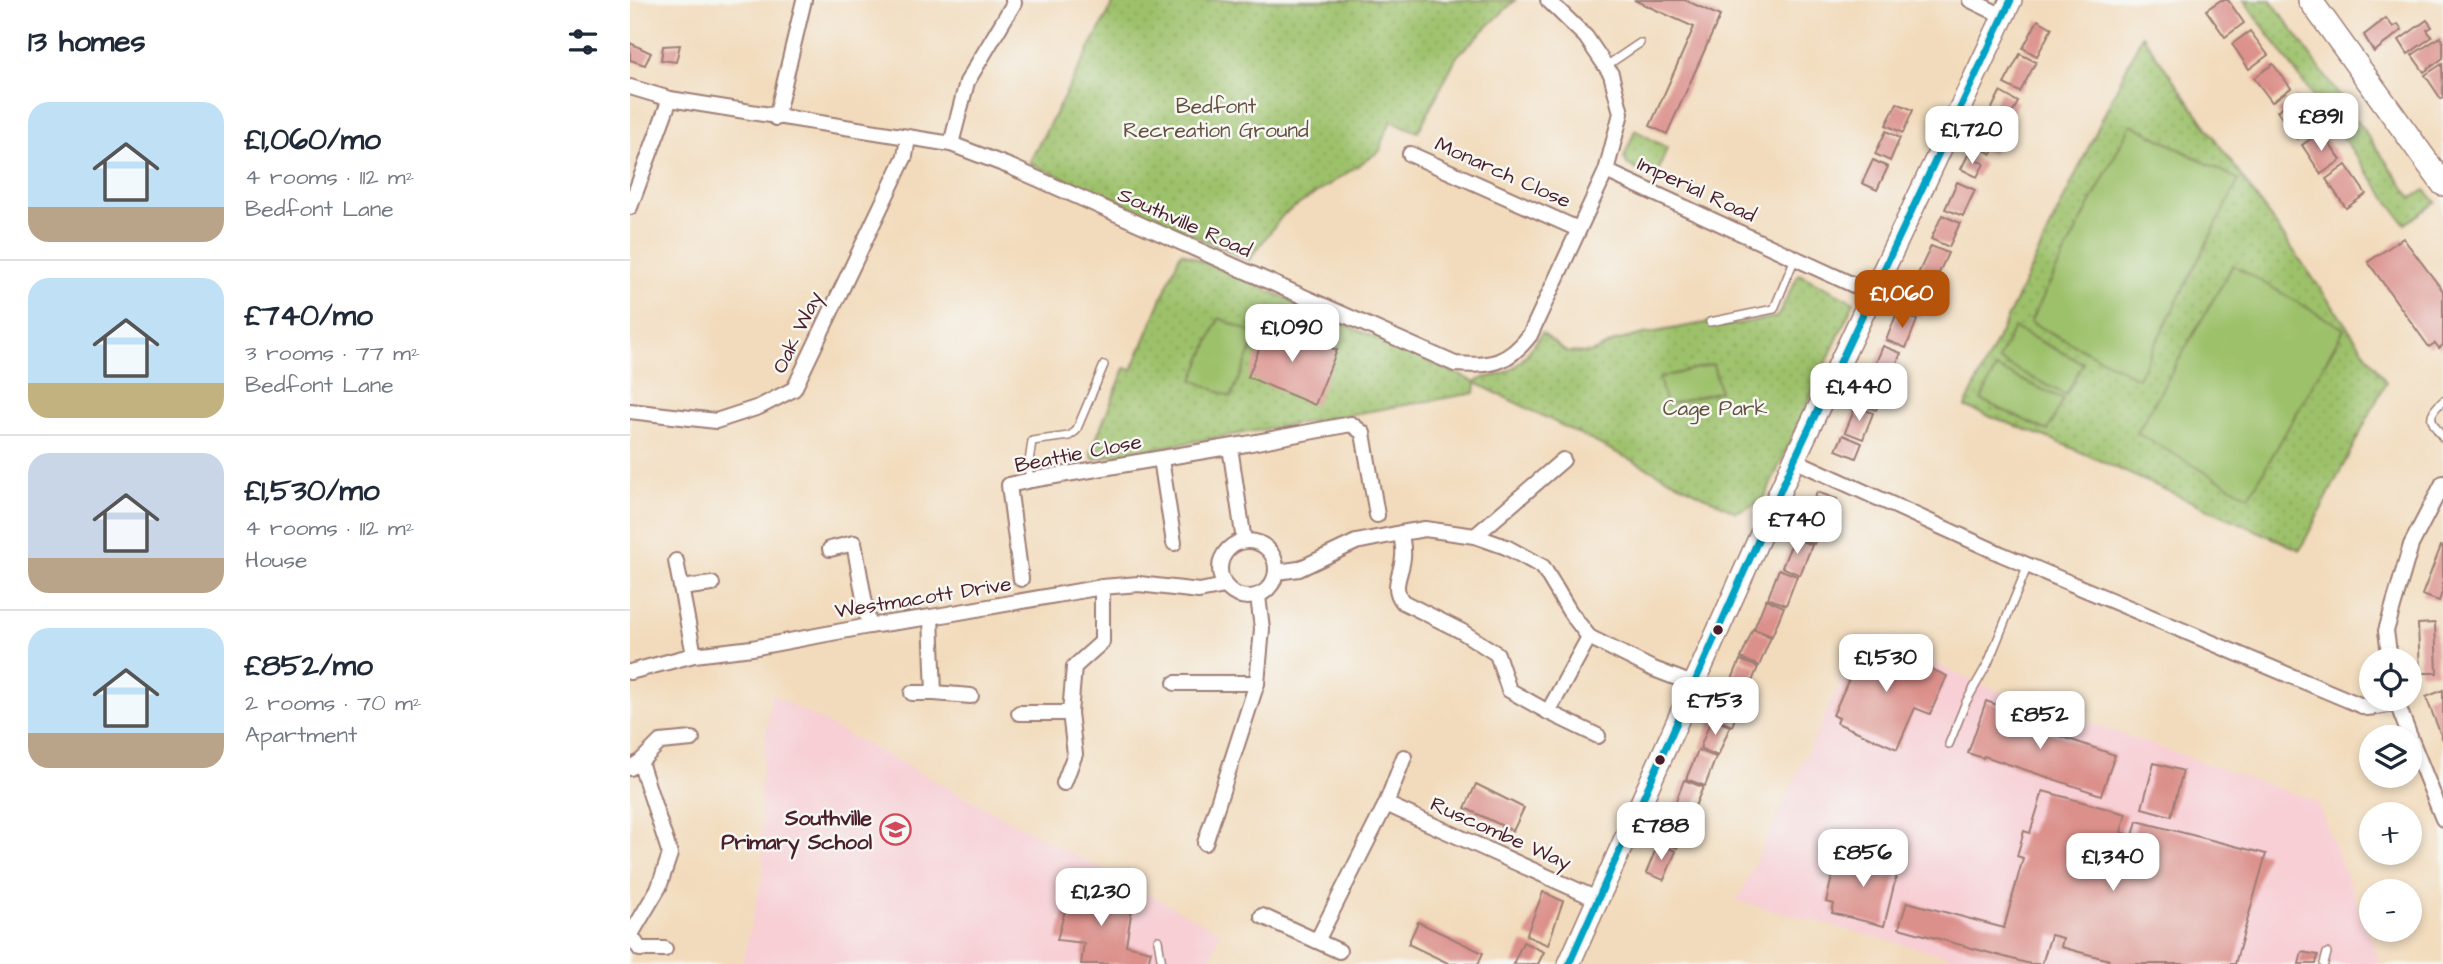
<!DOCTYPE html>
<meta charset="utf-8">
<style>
:root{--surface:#fff;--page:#f6f6f7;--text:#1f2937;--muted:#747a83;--line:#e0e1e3;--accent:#b45309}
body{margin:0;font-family:"Architects Daughter",sans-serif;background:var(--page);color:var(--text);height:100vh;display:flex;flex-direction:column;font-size:26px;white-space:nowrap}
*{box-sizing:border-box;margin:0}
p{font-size:23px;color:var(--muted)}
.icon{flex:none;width:38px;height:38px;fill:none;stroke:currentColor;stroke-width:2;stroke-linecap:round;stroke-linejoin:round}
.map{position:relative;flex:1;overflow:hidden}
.drawer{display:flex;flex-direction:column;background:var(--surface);width:630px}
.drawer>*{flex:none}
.tools{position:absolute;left:1729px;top:648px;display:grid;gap:14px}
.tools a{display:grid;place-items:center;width:63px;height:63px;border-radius:50%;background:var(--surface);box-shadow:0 4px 10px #0003;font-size:35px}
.price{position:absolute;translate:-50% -60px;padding:0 16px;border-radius:14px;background:#fff;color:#222;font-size:23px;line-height:46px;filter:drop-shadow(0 2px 4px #0008)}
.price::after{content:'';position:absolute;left:50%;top:42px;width:21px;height:16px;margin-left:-10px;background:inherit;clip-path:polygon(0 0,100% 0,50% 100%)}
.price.selected{background:var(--accent);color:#fff}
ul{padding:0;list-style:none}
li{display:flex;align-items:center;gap:21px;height:175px;padding:0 28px}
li+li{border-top:2px solid var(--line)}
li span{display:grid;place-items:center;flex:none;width:196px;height:140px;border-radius:21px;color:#555}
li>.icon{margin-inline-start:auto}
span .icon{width:84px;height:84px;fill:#fffc;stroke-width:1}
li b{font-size:30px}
h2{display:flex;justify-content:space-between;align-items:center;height:84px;padding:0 28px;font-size:30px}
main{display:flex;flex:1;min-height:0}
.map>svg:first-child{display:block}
.built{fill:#f7cfd5}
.grass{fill:url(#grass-dots);stroke:#74704b;stroke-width:2}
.garden{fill:#9dc16b;stroke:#74704b;stroke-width:2}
.building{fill:#dc908b}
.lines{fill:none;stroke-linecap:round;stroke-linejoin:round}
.lane-casing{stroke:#9e7d74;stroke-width:10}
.street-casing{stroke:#9e7d74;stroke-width:18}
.secondary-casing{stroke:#9e7d74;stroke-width:24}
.primary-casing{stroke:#9e7d74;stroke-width:26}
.lane{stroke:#fff;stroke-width:7}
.street{stroke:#fff;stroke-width:14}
.secondary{stroke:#fff;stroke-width:21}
.primary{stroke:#fff;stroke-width:23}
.bus-1-casing{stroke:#f6f6f2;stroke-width:12}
.bus-1{stroke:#04a2c6;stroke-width:7}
.bus-dot{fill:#4a1f2b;stroke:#f6f6f2;stroke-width:2.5}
.labels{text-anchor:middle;stroke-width:5;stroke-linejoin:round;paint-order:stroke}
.park-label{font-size:21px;fill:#63503e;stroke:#f6f6f2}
.street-label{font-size:21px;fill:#4a1f2b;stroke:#f6f6f2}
.poi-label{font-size:21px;font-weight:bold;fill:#4a1f2b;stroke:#f6f6f2;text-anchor:end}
</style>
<main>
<section class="drawer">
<h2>13 homes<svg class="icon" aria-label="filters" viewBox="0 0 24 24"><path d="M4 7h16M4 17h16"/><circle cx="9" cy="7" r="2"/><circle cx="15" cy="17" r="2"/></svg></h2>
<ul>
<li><span style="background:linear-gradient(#bfe0f5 75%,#b9a48a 0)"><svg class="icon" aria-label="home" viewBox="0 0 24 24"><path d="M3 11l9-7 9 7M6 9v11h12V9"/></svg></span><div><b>£1,060/mo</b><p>4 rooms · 112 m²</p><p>Bedfont Lane</p></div></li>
<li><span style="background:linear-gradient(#bfe0f5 75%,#c2b280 0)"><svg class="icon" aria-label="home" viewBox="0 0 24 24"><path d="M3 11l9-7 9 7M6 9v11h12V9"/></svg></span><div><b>£740/mo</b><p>3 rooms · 77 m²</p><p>Bedfont Lane</p></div></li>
<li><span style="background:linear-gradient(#c9d6e8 75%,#b9a48a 0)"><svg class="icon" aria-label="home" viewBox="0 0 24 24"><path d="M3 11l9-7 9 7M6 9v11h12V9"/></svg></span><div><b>£1,530/mo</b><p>4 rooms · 112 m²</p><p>House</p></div></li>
<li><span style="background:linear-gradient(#bfe0f5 75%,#b9a48a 0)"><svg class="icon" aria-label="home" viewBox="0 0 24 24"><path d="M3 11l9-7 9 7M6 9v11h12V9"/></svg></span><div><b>£852/mo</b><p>2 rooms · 70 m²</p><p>Apartment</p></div></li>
</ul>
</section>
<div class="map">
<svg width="1813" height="964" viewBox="0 0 1813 964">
<defs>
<pattern id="grass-dots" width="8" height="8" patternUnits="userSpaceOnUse" patternTransform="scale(1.75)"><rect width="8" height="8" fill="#9dc16b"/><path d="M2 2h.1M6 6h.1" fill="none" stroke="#89a55d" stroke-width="1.8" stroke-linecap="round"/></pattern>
</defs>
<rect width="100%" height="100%" fill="#f6f6f2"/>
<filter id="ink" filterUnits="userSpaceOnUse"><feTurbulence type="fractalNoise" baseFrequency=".0143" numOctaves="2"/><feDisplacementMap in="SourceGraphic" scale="14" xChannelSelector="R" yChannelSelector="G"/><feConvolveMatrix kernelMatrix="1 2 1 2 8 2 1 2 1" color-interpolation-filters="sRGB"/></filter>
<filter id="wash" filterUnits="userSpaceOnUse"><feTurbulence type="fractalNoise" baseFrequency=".00686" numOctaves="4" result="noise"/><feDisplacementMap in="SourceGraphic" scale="28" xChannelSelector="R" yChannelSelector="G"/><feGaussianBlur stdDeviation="1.57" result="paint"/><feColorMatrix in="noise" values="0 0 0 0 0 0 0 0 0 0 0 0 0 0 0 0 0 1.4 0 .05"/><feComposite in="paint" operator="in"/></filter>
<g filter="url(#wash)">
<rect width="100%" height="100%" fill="#f2dbbc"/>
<g class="built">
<polygon points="1234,633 1360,688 1687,802 1751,964 1348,964 1107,901"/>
<polygon points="141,694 590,932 579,964 112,964 133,873 130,787"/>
</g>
<g class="grass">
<polygon points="485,0 885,0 827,56 788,132 761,121 752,141 750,151 653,215 619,260 399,163"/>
<polygon points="1614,0 1641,0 1782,198 1795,190 1806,202 1775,224"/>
<polygon points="1512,35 1756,382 1670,550 1426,441 1335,407"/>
<polygon points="1005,130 1037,148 1025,180 997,164 994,157"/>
<path d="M551,252l294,130c12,-7 16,-4 27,-8 19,-7 29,-26 40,-41l24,19 25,1 25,-12 28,-7 66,-12 15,4 52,-9 22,-43 55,28 -91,199 -27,11 -260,-129 -1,10 -382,66 -2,-8 34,-83 7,2z"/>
</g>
<g class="garden">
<polygon points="1501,124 1609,180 1508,378 1400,322"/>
<polygon points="1603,265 1714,329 1619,497 1507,433"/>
<polygon points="589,318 628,335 601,397 563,380"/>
<polygon points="1384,328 1453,363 1436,395 1368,360"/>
<polygon points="1083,364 1090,391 1036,405 1029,378"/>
<polygon points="1366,368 1433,399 1418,431 1351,400"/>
</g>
<g id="blocks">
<g class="building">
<polygon points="1004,0 1055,0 1090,16 1037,134 1020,126 1064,27"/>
<polygon points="1591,0 1598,0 1614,23 1595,37 1576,10"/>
<polygon points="1756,18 1763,27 1768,24 1772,30 1744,52 1734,35"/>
<polygon points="1408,20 1422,28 1407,56 1393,48"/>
<polygon points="1797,20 1802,27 1797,30 1802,37 1778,54 1769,40"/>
<polygon points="1620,31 1638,55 1619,69 1602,44"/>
<polygon points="1810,37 1813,42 1813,58 1794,72 1782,55"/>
<polygon points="0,43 21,53 15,65 0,60"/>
<polygon points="50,45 46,62 31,60 33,46"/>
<polygon points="1390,54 1406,62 1390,92 1374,84"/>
<polygon points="1643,64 1661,88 1642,102 1624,78"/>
<polygon points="1812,64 1813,98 1811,99 1795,75"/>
<polygon points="1370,92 1388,102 1362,154 1344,145"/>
<polygon points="1666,97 1686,126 1667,139 1647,111"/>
<polygon points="1267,103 1283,110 1273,133 1256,125"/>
<polygon points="1256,131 1270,138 1260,161 1245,154"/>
<polygon points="1691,132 1711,160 1691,174 1672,145"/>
<polygon points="1338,155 1354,164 1347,177 1331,169"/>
<polygon points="1243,160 1258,167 1247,190 1232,183"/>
<polygon points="1716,165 1736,194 1716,208 1696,179"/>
<polygon points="1327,182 1345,190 1333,216 1315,209"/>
<polygon points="1312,215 1330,223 1319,247 1301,239"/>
<polygon points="1773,238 1813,291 1813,345 1809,348 1805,343 1799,347 1738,262"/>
<polygon points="1301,246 1318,253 1304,284 1287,276"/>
<polygon points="1283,280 1301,287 1290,316 1271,308"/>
<polygon points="1267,313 1287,320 1276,348 1256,340"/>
<polygon points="640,322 707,350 685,405 618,377"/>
<polygon points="1253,346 1271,353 1260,380 1242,372"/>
<polygon points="1240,376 1257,383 1246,410 1229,403"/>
<polygon points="1226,406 1243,413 1233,439 1215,432"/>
<polygon points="1213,435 1232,443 1226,458 1206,450"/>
<polygon points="1187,492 1207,499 1201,515 1181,508"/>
<polygon points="1177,507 1195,515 1184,544 1166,537"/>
<polygon points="1164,538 1182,545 1170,575 1152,567"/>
<polygon points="1811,546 1813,547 1813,589 1809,601 1792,595"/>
<polygon points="1149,569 1167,576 1156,605 1138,598"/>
<polygon points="1136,599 1154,607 1142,636 1124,629"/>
<polygon points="1805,623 1807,673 1790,673 1788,624"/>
<polygon points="1123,629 1141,637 1129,666 1111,658"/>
<polygon points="1236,640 1317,676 1300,714 1285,708 1267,749 1207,723 1209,718 1203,715"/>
<polygon points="1110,660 1128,667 1116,696 1098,689"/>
<polygon points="1095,689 1113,697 1102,726 1083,718"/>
<polygon points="1813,690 1813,740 1796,697"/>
<polygon points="1375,697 1395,704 1391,716 1371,709"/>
<polygon points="1356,701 1370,706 1367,714 1485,755 1471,795 1354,756 1353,758 1338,753"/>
<polygon points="1081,719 1100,726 1088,756 1070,748"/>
<polygon points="1068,750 1086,757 1075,786 1056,779"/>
<polygon points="1524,763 1553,771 1541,816 1512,808"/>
<polygon points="1054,780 1073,787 1061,816 1043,809"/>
<polygon points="846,784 894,808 883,831 835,808"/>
<polygon points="1413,791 1496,814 1491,832 1503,836 1507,821 1636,854 1605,964 1477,964 1479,960 1431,947 1433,938 1421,935 1412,964 1400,964 1269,928 1277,902 1374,928 1393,858 1387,856 1394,831 1400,833"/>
<polygon points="1041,811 1059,818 1047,848 1029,840"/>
<polygon points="1028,844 1046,851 1034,880 1016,873"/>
<polygon points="1216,852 1269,865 1254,926 1202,913 1204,904 1196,902 1205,864 1213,866"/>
<polygon points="441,888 504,896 496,945 521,951 518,964 451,964 454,943 427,940"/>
<polygon points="913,892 933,901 918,945 896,936"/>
<polygon points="788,922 853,953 848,964 820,964 778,944"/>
<polygon points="893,942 914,952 908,964 883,964"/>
<polygon points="1672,952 1688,955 1686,964 1669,964"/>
</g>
</g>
</g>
<g filter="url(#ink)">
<use href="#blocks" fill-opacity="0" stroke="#9e7d74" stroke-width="2"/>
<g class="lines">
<defs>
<g id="lane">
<polyline points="976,66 1010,43"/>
<polyline points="1080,322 1144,309 1165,258"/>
<path d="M1813,401c-18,15 -12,20 0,37"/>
<polyline points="401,480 398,469 402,441 439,436 446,431 474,365"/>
<polyline points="1319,744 1336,702 1358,663 1398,565"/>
<polyline points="528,940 532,964"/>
<polyline points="1694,964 1697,953"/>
</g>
<g id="street">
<polyline points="1340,0 1373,16"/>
<path d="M0,87l40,12 281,45 60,23 444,197c35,3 53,0 75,-29l76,-164 15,-58 -10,-39 -25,-37 -38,-37"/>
<polyline points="146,118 174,0"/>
<polyline points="321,144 337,82 384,3 383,0"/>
<polyline points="780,154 948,229"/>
<polyline points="976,171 1243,294"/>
<polyline points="0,207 40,99"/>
<polyline points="0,411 86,421 129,407 164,389 275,156 278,138"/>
<polyline points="600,447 614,541"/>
<polyline points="531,459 544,543"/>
<polyline points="1164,460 1371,554 1737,708 1766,704"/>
<path d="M771,533c1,8 3,16 2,24 -1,17 -13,30 0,45l58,29 36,23 12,36 39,22 50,24"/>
<polyline points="845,536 933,460"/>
<circle cx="618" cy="569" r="28"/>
<polyline points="200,549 224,543 239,626"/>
<polyline points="46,561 64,655"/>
<polyline points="647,572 669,569 726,542 771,533 795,529 845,536 876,547 913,567 940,612 959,637 1021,668 1065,685"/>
<polyline points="391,579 379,485 401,480 616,444 721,424 733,433 747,515"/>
<polyline points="51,588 82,584"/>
<polyline points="1760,660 1756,631 1781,545 1813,483"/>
<polyline points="0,672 64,655 122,648 239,626 301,617 472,587 509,584 569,591 595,586"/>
<polyline points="545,683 627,683"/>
<polyline points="282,693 304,693 301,617"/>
<polyline points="304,693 341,696"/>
<polyline points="1765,698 1780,737"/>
<polyline points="918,712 959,637"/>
<polyline points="389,713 440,713 444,667 472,642 472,587"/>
<polyline points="1780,737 1813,819"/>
<polyline points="774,757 756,804 969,900"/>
<polyline points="10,762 30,742 62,739"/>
<polyline points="0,768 10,762 40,854 29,887 0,936"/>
<polyline points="434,783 445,754 440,713"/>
<polyline points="575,843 627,683 632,629 628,596"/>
<polyline points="632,916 687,941 756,804"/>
<polyline points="1,936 10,949 35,949"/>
<polyline points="687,941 709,951"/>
</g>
<polyline id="secondary" points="939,964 1164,460 1381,0"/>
<polyline id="primary" points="1680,0 1813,184"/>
</defs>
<use href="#lane" class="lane-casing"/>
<use href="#street" class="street-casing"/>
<use href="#secondary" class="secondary-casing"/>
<use href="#primary" class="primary-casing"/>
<use href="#lane" class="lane"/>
<use href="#street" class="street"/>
<use href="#secondary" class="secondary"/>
<use href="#primary" class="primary"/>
<defs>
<polyline id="bus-1" points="939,964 1164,460 1381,0"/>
</defs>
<use href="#bus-1" class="bus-1-casing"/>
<use href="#bus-1" class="bus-1"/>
</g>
</g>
<defs>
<symbol id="school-ring" viewBox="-11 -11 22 22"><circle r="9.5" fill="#f6f6f2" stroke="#d1495b" stroke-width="1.5"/><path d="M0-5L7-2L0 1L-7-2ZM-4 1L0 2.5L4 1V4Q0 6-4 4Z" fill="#d1495b"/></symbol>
</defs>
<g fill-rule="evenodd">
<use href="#school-ring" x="248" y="812" width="35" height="35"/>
</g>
<g class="bus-dot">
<circle cx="1088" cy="630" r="6"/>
<circle cx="1030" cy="760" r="6"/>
</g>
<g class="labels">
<g class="park-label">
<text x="586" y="113">Bedfont<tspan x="586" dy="24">Recreation Ground</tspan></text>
<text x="1085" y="415">Cage Park</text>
</g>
<g class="street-label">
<text transform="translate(873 172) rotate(24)" y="7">Monarch Close</text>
<text transform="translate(1067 189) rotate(25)" y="7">Imperial Road</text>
<text transform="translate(555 222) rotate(24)" y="7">Southville Road</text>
<text transform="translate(167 332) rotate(-64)" y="7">Oak Way</text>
<text transform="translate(448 453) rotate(-11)" y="7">Beattie Close</text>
<text transform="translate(293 597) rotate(-9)" y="7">Westmacott Drive</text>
<text transform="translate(871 833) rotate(24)" y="7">Ruscombe Way</text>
</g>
<g class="poi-label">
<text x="242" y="825">Southville<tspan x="242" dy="24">Primary School</tspan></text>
</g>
</g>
</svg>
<div class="tools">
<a><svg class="icon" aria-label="locate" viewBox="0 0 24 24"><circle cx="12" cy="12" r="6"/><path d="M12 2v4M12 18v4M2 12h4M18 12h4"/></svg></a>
<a><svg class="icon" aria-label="layers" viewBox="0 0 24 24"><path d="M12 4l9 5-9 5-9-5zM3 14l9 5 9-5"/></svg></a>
<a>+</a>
<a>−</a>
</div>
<b class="price" style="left:1691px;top:153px">£891</b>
<b class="price" style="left:1342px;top:166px">£1,720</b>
<b class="price selected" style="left:1272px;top:330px">£1,060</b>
<b class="price" style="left:662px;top:364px">£1,090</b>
<b class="price" style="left:1229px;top:423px">£1,440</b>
<b class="price" style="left:1167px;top:556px">£740</b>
<b class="price" style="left:1256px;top:694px">£1,530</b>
<b class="price" style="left:1085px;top:737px">£753</b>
<b class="price" style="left:1410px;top:751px">£852</b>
<b class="price" style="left:1031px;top:862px">£788</b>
<b class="price" style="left:1233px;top:889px">£856</b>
<b class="price" style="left:1483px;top:893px">£1,340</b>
<b class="price" style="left:471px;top:928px">£1,230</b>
</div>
</main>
